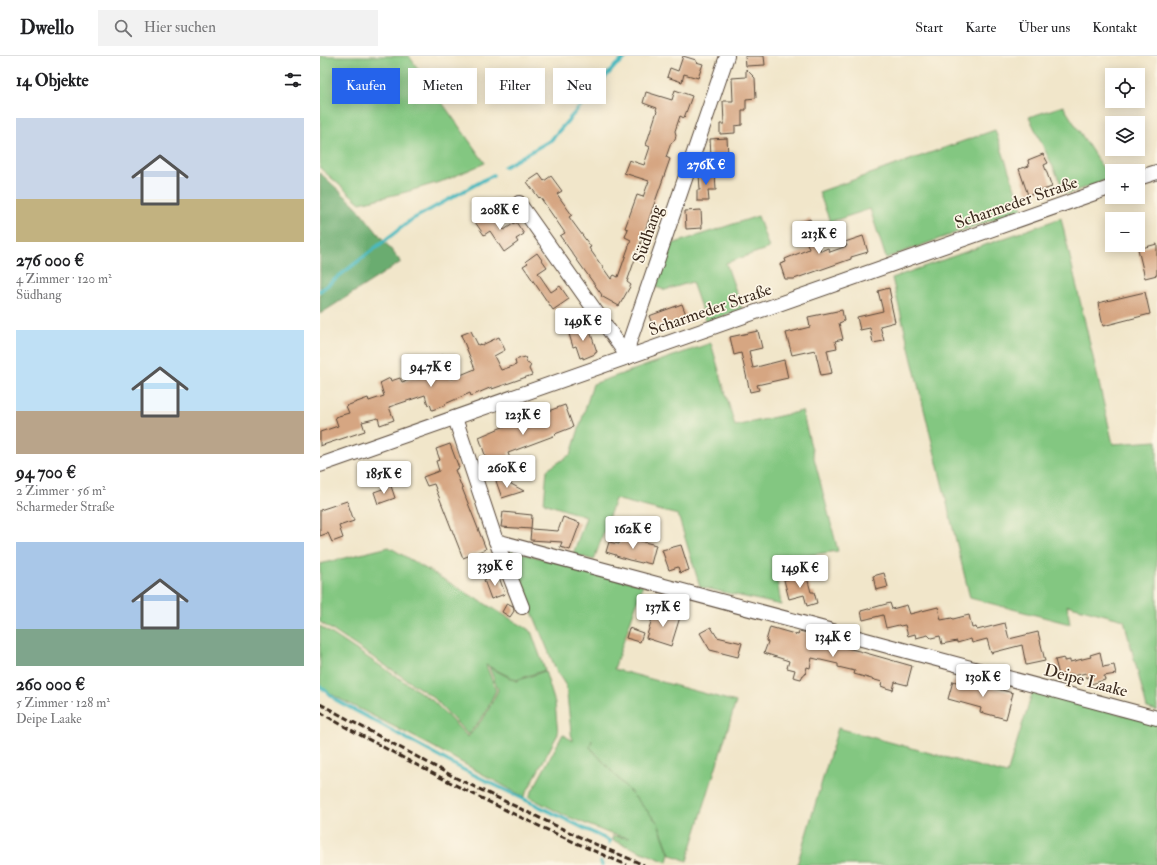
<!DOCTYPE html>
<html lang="de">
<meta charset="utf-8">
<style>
:root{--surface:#fff;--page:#f2f2f2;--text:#202124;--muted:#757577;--line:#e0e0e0;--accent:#2563eb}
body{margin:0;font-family:"IM FELL Double Pica",serif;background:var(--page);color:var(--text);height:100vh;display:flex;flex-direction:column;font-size:15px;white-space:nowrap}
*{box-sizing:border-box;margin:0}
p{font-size:13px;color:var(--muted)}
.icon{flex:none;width:22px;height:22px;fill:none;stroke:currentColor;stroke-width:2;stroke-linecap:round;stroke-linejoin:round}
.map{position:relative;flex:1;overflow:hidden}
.drawer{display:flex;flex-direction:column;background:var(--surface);width:320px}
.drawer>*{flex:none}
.guide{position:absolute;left:12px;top:12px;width:380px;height:36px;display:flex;gap:8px}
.controls{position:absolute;left:785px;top:12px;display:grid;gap:8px}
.controls a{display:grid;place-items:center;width:40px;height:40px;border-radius:0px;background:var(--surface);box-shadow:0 2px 10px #0003;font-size:20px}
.price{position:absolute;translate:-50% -34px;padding:0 9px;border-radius:4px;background:#fff;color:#222;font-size:13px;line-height:26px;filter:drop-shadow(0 1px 2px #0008)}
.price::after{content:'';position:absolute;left:50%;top:24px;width:12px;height:9px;margin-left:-6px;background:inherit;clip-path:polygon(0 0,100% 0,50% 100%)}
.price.active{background:var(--accent);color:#fff}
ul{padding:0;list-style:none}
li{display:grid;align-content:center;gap:8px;height:212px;padding:0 16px}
li span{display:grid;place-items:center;height:124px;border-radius:0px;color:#555}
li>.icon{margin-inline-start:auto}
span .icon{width:72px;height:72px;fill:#fffc;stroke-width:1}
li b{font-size:17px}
h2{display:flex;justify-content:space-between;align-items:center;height:48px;padding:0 16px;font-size:17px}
.chip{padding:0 14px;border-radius:0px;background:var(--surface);box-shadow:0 2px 10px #0003;font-size:14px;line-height:36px}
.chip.active{background:var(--accent);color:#fff}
header{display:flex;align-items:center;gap:24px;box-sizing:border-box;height:56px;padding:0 20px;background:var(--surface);border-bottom:1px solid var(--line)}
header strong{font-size:19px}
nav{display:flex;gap:22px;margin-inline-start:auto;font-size:14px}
.search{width:280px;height:36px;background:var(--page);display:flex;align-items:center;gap:10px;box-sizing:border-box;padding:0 14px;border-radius:0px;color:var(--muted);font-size:15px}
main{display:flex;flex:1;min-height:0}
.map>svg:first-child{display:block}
.green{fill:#83c781;stroke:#5f7850}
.forest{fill:#6aac6f;stroke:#526b46}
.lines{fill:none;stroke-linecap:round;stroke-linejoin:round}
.stream{stroke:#49b9bf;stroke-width:3.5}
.building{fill:#d6a682}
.minor-casing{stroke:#564638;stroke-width:16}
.minor{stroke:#fff;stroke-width:14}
.rail{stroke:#3b2a1e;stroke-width:3;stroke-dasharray:6 3;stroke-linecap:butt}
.labels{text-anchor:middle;stroke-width:3.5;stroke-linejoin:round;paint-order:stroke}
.street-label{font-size:17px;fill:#3b2a1e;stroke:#fcf5e5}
</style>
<header>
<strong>Dwello</strong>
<div class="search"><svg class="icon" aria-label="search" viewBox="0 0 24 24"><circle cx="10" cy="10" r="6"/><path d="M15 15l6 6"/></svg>Hier suchen</div>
<nav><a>Start</a><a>Karte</a><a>Über uns</a><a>Kontakt</a></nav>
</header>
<main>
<section class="drawer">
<h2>14 Objekte<svg class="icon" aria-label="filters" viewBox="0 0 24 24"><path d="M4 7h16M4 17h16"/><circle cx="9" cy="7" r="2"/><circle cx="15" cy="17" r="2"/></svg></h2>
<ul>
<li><span style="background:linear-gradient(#c9d6e8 65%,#c2b280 0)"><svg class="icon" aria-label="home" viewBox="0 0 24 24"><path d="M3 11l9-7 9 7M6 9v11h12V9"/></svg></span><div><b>276 000 €</b><p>4 Zimmer · 120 m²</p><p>Südhang</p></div></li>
<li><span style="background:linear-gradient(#bfe0f5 65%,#b9a48a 0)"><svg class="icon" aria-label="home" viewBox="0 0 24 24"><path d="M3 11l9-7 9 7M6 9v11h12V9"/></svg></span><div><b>94 700 €</b><p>2 Zimmer · 56 m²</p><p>Scharmeder Straße</p></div></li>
<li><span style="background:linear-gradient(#a9c7e8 70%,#7fa58c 0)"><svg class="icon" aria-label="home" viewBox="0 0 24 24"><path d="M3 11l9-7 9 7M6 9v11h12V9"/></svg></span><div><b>260 000 €</b><p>5 Zimmer · 128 m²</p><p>Deipe Laake</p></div></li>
</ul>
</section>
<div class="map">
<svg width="837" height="809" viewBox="0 0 837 809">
<rect width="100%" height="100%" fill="#fcf5e5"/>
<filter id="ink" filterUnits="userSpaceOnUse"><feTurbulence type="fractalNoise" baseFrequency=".025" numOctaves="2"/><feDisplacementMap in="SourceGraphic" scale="8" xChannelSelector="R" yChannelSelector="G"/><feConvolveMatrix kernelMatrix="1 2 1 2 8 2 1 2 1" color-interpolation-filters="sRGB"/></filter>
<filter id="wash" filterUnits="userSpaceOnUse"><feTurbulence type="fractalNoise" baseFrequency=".012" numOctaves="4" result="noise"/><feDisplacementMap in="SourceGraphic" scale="16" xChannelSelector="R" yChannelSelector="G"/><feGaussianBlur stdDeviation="0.9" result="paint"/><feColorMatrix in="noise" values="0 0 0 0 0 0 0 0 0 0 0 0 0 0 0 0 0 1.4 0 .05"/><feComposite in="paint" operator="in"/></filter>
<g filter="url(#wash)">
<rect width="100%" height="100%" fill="#f1e6ca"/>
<g class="green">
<polygon points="0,0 89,0 165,107 126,124 86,136 40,147 0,112"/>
<polygon points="743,50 790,123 746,138 709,61"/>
<polygon points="675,74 702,153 566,202 550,153 510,166 499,136"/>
<polygon points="438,160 449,192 406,207 422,253 386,266 372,226 345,234 335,231 349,189"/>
<polygon points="741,162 793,388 837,385 837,655 827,652 804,564 747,549 750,568 650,542 572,222"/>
<polygon points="391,287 415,370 482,355 518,495 454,504 461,549 380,531 358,459 295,443 274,504 253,498 266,461 224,447 227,414 251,398 273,328"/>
<polygon points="69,491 211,575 225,614 196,624 166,609 176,634 164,659 148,679 114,642 0,566 0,508"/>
<polygon points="186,493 323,529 294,613 416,646 367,805 350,798 338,767 270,691 272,684 270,691 338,767 349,797 347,806 292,784 293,780 309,782 288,777 244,759 209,741 243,678 252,685 246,630 237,616"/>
<polygon points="0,570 112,644 148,681 165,660 178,634 169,611 196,625 225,615 235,647 238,678 204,741 110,689 18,642 0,631"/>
<polygon points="713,634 837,668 837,809 477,809 518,672 687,718"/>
</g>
<polygon class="forest" points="0,117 36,150 81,206 0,258"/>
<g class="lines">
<g class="stream">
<polyline points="184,111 231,84 296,9 308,0"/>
<polyline points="0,235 91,164 173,119"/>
<polyline points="0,630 16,644 144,714 290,785 289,787"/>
<polyline points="281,806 282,809"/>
</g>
</g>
<g id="blocks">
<g class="building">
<polygon points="363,0 376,4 376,6 383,8 378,22 364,18 362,26 347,21 350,12 358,15"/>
<polygon points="425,0 444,0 445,9 426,10"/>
<polygon points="426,13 435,22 436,42 426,43 426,54 422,54 422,69 415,70 415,77 400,78 400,68 404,68 403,45 413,45 412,22 426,21"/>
<polygon points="355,34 372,40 364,62 360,60 355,75 356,79 355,84 351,87 346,101 350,103 307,226 311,229 299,250 281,240 282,239 240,180 245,177 220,141 219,142 207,126 219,118 224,125 231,120 242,135 237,138 252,159 249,161 271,191 269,192 291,223 294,219 298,221 311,184 305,181 308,173 305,172 317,139 323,141 329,125 304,117 309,104 324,109 330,91 326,89 337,55 336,54 337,52 323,47 326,36 352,44"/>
<polygon points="407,82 408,100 400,101 400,111 389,112 388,101 391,100 390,83"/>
<polygon points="723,98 728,107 724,109 732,131 708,139 699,113 709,110 708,104"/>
<polygon points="395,116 396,134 388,134 389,145 377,145 377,134 380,134 379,117"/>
<polygon points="381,154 382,172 366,173 365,155"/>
<polygon points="171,155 184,174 196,166 204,178 196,183 198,186 184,196 170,175 164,179 155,166"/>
<polygon points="490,163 501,195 508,192 510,196 527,190 525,186 543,180 548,196 531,201 531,203 474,223 465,223 460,208 466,206 465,203 489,193 480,167"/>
<polygon points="837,188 837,219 825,222 818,193"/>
<polygon points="217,197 227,211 218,217 231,236 240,230 249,243 233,254 203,210 208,207 206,205"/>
<polygon points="569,232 571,242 570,243 575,266 560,270 564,285 553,287 550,272 540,274 537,261 563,255 558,235"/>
<polygon points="825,236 830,258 783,270 778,247"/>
<polygon points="362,248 368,264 348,271 347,266 333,270 329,260"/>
<polygon points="522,254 524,265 519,267 523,283 515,285 517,292 507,294 512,317 501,319 495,294 472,299 466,277 490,271 488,261"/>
<polygon points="263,269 264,273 269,272 277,296 275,297 275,298 263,303 263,301 260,302 256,290 253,291 249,278 255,276 254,272"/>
<polygon points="151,275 158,289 161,288 162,289 179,281 185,294 174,300 181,314 196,309 195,304 205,301 207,307 211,309 209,313 212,319 172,333 172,331 151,340 150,337 125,348 126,349 112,354 110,348 108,349 105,339 69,351 74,364 60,369 58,362 42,366 45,375 0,390 0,376 18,370 15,361 29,357 26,350 48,342 49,345 64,340 60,327 70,322 71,325 80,322 82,326 93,322 93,323 116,315 112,303 123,299 131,323 155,313 141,279"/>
<polygon points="438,275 442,292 429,295 433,312 464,304 468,322 437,329 439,334 430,336 421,297 414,299 410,281"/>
<polygon points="245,349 253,371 235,378 236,379 188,397 196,419 184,423 177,404 174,405 173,403 167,405 159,381 199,364 220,356 220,358"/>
<polygon points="130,388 139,412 135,414 166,493 143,502 114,428 107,430 103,421 119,415 116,405 120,404 116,393"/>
<polygon points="182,423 204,435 182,442 176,425"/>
<polygon points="71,430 75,442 58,448 54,436"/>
<polygon points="27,445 34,465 19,470 23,482 12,486 8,477 0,480 0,454"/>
<polygon points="183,456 212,459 211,473 181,471"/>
<polygon points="243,461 260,467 250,494 240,491 242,486 210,484 211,473 238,475"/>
<polygon points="301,480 336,489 331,508 323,506 322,507 309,504 296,500 296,499 286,496 289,486 299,488"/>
<polygon points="361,489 369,514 360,517 358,511 349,514 342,494"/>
<polygon points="564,517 568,531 556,534 553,520"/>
<polygon points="178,518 185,538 171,543 164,524"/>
<polygon points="486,518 491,536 494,536 497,547 487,550 484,539 469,543 464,524"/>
<polygon points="187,547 193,550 194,555 190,561 182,556"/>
<polygon points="570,547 572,553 587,549 590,558 618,551 621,564 632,562 633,563 649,559 652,572 656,571 657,574 685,567 689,583 718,576 725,605 706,609 702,589 671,597 667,583 652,587 651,583 637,587 637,585 622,588 620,580 611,582 608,579 596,582 595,578 588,580 585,569 580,570 579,569 566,572 563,559 543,564 541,555"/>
<polygon points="335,553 360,561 351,590 326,582"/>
<polygon points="391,571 397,581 422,587 418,601 390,594 380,577"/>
<polygon points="450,571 478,579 479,575 488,577 487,579 503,584 502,586 539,595 592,610 587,629 575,626 573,634 566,632 561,630 562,626 534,618 535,615 518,611 518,608 492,602 490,612 487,611 485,619 483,619 481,623 473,621 475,614 467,612 469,605 444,597 448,586 446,585"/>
<polygon points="309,572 323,577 320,586 306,582"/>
<polygon points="780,596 783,611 794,609 796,618 784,620 785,624 771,628 769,621 767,622 766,617 753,620 753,618 744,620 743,618 739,619 735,604 744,602 744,605 750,604 750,606 771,601 770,599"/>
<polygon points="633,625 650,630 651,626 693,637 686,663 660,656 661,652 628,643"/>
</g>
</g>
</g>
<g filter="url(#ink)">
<use href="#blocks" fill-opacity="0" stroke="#564638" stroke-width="1"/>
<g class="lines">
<defs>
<g id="minor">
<polyline points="818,122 837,116"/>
<polyline points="199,147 308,301"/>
<polyline points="308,301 309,287 407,0"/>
<polyline points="135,362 176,485 202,551"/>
<polyline points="0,409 792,131"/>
<polyline points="176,485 837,662"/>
</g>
</defs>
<use href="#minor" class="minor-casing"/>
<use href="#minor" class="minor"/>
<g class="rail">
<polyline points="0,648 136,722 268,785 324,809"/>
<path d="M0,656c29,18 60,33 91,50 70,37 142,72 216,103"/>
</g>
</g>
</g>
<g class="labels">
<g class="street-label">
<text transform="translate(696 146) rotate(-19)" y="6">Scharmeder Straße</text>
<text transform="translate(327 178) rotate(-71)" y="6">Südhang</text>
<text transform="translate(390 253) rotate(-19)" y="6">Scharmeder Straße</text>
<text transform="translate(766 624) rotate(15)" y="6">Deipe Laake</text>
</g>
</g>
</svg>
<div class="controls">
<a><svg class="icon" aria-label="locate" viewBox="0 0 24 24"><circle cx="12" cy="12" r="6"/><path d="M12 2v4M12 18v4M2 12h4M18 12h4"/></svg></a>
<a><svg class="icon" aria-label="layers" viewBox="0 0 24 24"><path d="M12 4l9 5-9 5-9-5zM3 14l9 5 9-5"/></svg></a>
<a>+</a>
<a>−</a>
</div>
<b class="price active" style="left:386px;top:130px">276K €</b>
<b class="price" style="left:180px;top:175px">208K €</b>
<b class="price" style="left:499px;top:199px">213K €</b>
<b class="price" style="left:263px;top:286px">149K €</b>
<b class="price" style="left:111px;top:332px">94.7K €</b>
<b class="price" style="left:203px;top:380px">123K €</b>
<b class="price" style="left:187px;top:433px">260K €</b>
<b class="price" style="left:64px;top:439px">185K €</b>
<b class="price" style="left:313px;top:494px">162K €</b>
<b class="price" style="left:175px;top:531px">339K €</b>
<b class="price" style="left:480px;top:533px">149K €</b>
<b class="price" style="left:343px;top:572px">137K €</b>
<b class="price" style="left:513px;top:602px">134K €</b>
<b class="price" style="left:663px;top:642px">130K €</b>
<div class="guide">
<a class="chip active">Kaufen</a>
<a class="chip">Mieten</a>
<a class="chip">Filter</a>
<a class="chip">Neu</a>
</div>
</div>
</main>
